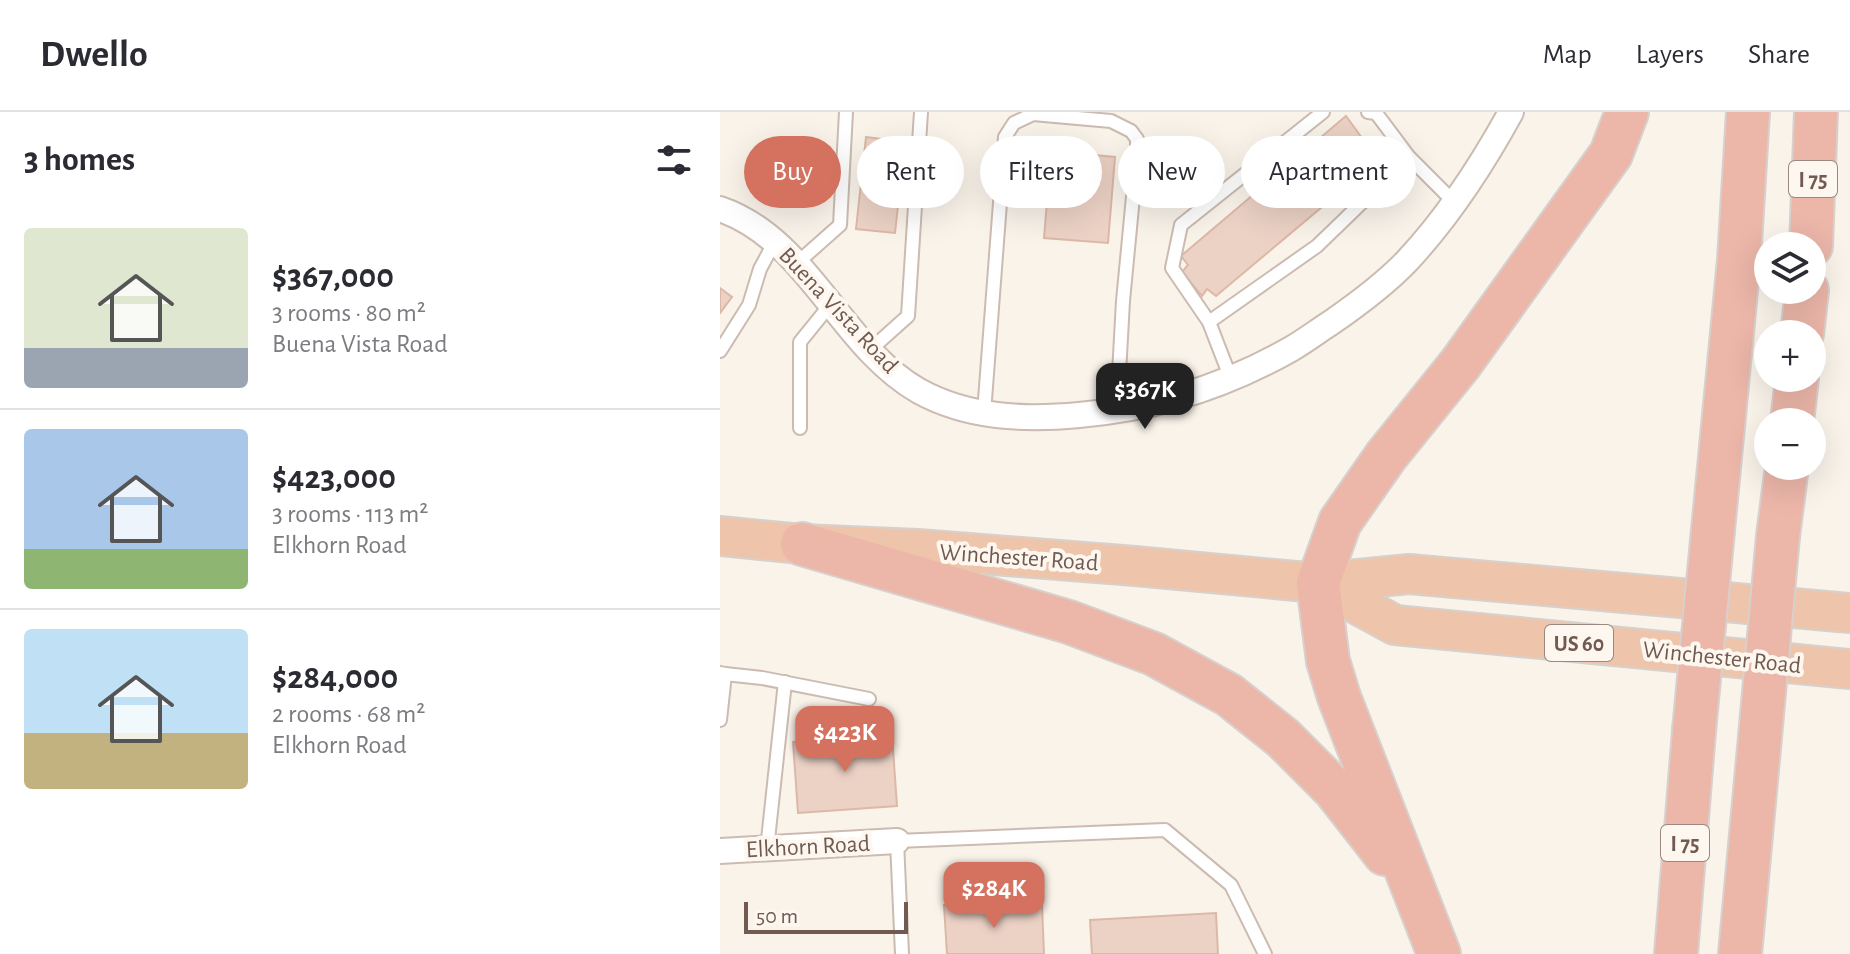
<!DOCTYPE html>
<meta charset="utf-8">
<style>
:root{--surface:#fff;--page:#f7f7f7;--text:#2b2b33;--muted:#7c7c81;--line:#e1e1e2;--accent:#d4725f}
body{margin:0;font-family:"Alegreya Sans",sans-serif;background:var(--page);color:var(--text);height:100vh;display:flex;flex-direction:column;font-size:30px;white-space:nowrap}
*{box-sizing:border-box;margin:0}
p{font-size:26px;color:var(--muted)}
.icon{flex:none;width:44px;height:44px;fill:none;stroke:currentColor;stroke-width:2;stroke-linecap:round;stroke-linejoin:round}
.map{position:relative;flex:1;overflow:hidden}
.sheet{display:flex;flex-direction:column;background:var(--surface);width:720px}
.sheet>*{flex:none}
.guide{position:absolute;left:24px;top:24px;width:760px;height:72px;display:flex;gap:16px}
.buttons{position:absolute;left:1034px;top:120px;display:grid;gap:16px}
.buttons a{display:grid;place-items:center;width:72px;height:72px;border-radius:50%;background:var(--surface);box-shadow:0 8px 32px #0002;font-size:40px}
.scale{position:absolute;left:24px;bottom:20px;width:164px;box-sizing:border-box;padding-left:8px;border:4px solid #715a50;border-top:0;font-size:22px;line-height:28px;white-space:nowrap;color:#715a50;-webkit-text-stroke:6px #fdf7f0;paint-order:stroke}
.price{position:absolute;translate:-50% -68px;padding:0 18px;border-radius:16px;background:var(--accent);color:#fff;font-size:26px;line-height:52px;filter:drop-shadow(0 2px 4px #0008)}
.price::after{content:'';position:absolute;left:50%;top:48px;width:24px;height:18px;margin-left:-12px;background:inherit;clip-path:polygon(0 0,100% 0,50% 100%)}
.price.on{background:#222;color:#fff}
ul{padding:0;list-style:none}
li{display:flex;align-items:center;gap:24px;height:200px;padding:0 24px}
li+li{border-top:2px solid var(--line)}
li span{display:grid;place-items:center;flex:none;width:224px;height:160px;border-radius:8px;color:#555}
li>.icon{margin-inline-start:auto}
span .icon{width:96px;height:96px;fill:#fffc;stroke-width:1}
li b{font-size:34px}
h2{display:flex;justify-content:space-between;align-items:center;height:96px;padding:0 24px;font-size:34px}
.pill{padding:0 28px;border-radius:36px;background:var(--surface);box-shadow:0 8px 32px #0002;font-size:28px;line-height:72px}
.pill.on{background:var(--accent);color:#fff}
header{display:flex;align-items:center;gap:48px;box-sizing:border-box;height:112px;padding:0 40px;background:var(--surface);border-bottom:2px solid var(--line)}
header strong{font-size:38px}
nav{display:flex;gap:44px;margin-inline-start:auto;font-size:28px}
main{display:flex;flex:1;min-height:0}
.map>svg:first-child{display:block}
.building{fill:#ecd2c5;stroke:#dcb8a7;stroke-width:2}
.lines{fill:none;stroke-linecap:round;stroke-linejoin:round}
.service-casing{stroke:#cbbbb1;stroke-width:16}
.minor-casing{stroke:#cbbbb1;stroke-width:28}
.trunk-casing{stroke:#d7d1ce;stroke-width:42}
.motorway-casing{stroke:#d7d1ce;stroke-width:46}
.service{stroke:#fff;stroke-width:12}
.minor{stroke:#fff;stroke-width:24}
.trunk{stroke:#eec4aa;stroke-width:38}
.motorway{stroke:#ecb6a9;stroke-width:42}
.motorway-bridge-casing{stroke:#d7d1ce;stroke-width:46;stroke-linecap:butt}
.motorway-bridge{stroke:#ecb6a9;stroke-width:42}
.labels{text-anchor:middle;stroke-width:8;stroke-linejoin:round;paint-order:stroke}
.shield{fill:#fdf7f0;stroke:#9b8980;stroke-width:2}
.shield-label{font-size:22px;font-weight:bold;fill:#715a50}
.street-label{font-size:24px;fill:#715a50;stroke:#fdf7f0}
</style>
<header>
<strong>Dwello</strong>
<nav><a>Map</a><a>Layers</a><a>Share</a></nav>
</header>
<main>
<section class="sheet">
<h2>3 homes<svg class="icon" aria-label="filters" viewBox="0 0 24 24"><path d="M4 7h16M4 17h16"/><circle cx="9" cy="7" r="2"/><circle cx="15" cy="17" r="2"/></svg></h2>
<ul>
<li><span style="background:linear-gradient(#dfe7d0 75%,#9aa5b1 0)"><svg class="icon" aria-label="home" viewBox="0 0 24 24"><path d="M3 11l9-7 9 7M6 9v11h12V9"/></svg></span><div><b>$367,000</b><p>3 rooms · 80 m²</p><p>Buena Vista Road</p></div></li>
<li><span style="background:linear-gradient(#a9c7e8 75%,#8fb573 0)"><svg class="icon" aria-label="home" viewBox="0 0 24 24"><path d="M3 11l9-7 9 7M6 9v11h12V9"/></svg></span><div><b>$423,000</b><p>3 rooms · 113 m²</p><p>Elkhorn Road</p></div></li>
<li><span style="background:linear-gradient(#bfe0f5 65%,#c2b280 0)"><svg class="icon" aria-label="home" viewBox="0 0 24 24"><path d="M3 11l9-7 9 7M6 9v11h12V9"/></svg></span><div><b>$284,000</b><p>2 rooms · 68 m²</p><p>Elkhorn Road</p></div></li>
</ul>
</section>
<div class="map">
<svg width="1130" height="842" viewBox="0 0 1130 842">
<rect width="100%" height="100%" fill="#faf3ea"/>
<g class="building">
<polygon points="626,4 658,48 496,184 487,177 482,184 462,160 468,153 461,144"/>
<polygon points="146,25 185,30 175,121 136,117"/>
<polygon points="331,39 395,45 388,131 324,126"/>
<polygon points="0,176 12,185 0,201"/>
<polygon points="172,623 177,694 78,701 73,630"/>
<polygon points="249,786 258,786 259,797 322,793 324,842 227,842 224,793 249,792"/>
<polygon points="496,801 498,842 372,842 370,808"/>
</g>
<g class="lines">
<defs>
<g id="service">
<polyline points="648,0 656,1 689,45"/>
<polyline points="76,152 120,113 126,0"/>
<polyline points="489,210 452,156 461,113 603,0"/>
<polyline points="150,238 188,204 201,0"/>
<polyline points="0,239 29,193 40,157 55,129"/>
<polyline points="511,267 489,210 597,134 689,45 735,91"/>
<polyline points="264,301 285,25 294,11 313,2 391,9 411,19 417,27 417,43 403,189 397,298"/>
<polyline points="80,316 80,230 110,193"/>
<polyline points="0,561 5,562 0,608"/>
<polyline points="5,562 42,566 149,587"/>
<polyline points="47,737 65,570"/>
<polyline points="182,842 177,729 445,718 511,773 545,842"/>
</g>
<g id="minor">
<path d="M0,97c88,30 120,137 199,182 49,27 105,29 160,24 74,-6 147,-29 212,-66 14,-8 27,-18 41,-27 26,-18 53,-38 75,-61 42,-45 75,-96 104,-149"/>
<polyline points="0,739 177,729"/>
</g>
<g id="trunk">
<polyline points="0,424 82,432 198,437 415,454 598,471 689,462 1130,501"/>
<polyline points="598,471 675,513 1130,557"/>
</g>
<g id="motorway">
<polyline points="1091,134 1096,0"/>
<polyline points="1082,222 1087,178"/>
<polyline points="1072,310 1077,266"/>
<polyline points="993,418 1019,148 1028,0"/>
<polyline points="1058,424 1067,354"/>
<polyline points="82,432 349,510 434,542 509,583 563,626 615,678 665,742"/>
<polyline points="719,842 619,585 608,549 598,471 620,410 666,344 741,251 891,42 907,0"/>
<polyline points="956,842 974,619"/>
<polyline points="1020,842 1040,625"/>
</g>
</defs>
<use href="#service" class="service-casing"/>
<use href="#minor" class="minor-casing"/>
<use href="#trunk" class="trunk-casing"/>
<use href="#motorway" class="motorway-casing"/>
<use href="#service" class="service"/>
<use href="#minor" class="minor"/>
<use href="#trunk" class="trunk"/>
<use href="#motorway" class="motorway"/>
<defs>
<g id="motorway-bridge">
<polyline points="974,619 993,418"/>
<polyline points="1040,625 1058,424"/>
</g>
</defs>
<use href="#motorway-bridge" class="motorway-bridge-casing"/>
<use href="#motorway-bridge" class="motorway-bridge"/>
</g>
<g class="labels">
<g class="shield">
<rect x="1069" y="49" width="48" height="36" rx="6"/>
<rect x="825" y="513" width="68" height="36" rx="6"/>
<rect x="941" y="713" width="48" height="36" rx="6"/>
</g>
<g class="shield-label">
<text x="1093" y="75">I 75</text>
<text x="859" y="539">US 60</text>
<text x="965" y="739">I 75</text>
</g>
<g class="street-label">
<text transform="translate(119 198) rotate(47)" y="8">Buena Vista Road</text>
<text transform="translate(299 445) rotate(4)" y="8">Winchester Road</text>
<text transform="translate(1002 545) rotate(6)" y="8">Winchester Road</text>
<text transform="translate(88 734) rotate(-3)" y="8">Elkhorn Road</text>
</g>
</g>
</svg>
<div class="buttons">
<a><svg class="icon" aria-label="layers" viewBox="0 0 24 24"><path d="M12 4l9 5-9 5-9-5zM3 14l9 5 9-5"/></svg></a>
<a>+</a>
<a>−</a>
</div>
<div class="scale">50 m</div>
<b class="price on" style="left:425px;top:319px">$367K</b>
<b class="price" style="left:125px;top:662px">$423K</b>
<b class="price" style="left:274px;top:818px">$284K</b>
<div class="guide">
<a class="pill on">Buy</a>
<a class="pill">Rent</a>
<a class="pill">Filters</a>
<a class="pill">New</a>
<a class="pill">Apartment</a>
</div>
</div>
</main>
